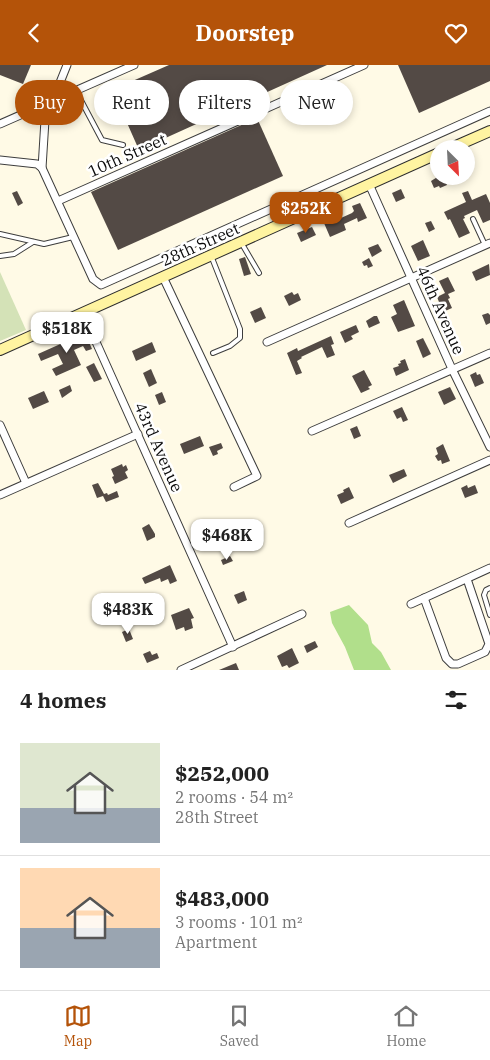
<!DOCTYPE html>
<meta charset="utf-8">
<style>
:root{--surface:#fff;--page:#f6f6f6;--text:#222;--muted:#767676;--line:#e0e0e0;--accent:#b45309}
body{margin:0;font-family:"IBM Plex Serif",serif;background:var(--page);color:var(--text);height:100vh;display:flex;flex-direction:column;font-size:19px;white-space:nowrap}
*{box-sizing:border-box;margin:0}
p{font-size:16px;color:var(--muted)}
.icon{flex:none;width:28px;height:28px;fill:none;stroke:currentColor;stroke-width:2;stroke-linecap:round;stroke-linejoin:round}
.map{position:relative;height:605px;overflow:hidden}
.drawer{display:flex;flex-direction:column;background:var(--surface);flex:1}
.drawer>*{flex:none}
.guide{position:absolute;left:15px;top:15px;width:460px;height:45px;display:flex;gap:10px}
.needle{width:32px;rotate:156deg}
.fabs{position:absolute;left:430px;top:75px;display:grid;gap:10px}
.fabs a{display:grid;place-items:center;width:45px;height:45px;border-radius:50%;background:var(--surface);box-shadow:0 2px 8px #0003;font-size:25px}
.price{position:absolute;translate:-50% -42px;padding:0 11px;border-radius:10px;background:#fff;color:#222;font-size:16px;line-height:32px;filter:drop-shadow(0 1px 2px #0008)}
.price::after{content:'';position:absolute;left:50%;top:30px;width:15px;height:11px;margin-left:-8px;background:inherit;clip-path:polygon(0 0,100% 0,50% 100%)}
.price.on{background:var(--accent);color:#fff}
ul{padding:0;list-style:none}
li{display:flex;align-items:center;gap:15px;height:125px;padding:0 20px}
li+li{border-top:1px solid var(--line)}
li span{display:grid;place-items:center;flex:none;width:140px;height:100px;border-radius:0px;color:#555}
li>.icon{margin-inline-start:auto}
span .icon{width:60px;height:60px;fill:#fffc;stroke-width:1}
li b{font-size:21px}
h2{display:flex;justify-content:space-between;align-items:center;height:60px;padding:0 20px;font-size:21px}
.tag{padding:0 18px;border-radius:22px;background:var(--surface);box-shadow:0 2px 8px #0003;font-size:18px;line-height:45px}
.tag.on{background:var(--accent);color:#fff}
header{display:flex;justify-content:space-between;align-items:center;height:65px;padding:0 20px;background:var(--accent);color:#fff;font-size:22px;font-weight:700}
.tab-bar{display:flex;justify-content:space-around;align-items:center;height:70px;border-top:1px solid var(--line);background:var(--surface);font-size:14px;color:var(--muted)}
.tab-bar a{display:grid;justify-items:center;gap:2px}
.tab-bar .on{color:var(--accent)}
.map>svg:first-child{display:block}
.forest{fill:#b1df8b}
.cemetery{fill:#d4e2b7}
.building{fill:#534a45}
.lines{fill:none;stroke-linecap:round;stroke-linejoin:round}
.lane-casing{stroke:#3d3d3d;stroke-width:6}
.street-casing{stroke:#3d3d3d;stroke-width:9}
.secondary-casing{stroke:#2c2c2c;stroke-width:12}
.lane{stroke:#fff;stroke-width:4}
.street{stroke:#fff;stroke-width:7}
.secondary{stroke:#fff4a1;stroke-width:10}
.labels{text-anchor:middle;stroke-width:5;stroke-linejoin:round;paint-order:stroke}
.street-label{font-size:16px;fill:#0a0a0a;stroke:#fff}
</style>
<header><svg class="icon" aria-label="back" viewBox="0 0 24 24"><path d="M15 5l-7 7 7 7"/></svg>Doorstep<svg class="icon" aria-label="heart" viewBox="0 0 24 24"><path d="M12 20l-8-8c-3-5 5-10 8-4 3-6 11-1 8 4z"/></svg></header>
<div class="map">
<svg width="490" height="605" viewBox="0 0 490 605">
<rect width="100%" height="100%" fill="#fffae6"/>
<polygon class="forest" points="349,540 368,560 372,578 381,587 391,605 354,605 345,582 332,558 330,547"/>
<polygon class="cemetery" points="0,207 26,265 0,276"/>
<g class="building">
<polygon points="0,0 31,0 23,19 0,10"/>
<polygon points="169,0 327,0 139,85 120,42 110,47 103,33 114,28 112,25"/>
<polygon points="398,0 490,0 490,16 419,48"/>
<polygon points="257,53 283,111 118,185 91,127"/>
<polygon points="439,111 443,111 447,120 440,123 439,121 434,123 431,116"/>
<polygon points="401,124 405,133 396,137 392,128"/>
<polygon points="17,126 23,138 18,141 12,128"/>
<polygon points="468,126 472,135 486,129 490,138 490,155 483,158 477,145 464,151 465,153 463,154 470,168 459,173 450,154 448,155 444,147 466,137 462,128"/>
<polygon points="360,138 367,153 358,157 357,153 344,159 346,165 330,172 324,158 340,151 341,153 352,148 354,146 352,141"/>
<polygon points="431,156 435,164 429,167 425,158"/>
<polygon points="312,162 316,170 301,177 297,168"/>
<polygon points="423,175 430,191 418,196 411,181"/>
<polygon points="378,179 382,186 372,192 368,183"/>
<polygon points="245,192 251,209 244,211 239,194"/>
<polygon points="369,193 373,201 368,203 367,200 364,201 362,197"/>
<polygon points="489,199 490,210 476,216 472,207"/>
<polygon points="448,212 455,226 448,229 450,233 448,234 452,243 443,247 437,232 445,228 439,216"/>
<polygon points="292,227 294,230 298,228 301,235 289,241 284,231"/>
<polygon points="404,235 415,261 398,267 391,252 397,249 393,240"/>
<polygon points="261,242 266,253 255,258 250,247"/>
<polygon points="488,248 490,250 490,258 486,260 482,250"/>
<polygon points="374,251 377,251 380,258 369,263 366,256"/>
<polygon points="356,260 359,267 351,271 353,274 345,278 340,267"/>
<polygon points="85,268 92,284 86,286 83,281 74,285 81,300 56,311 52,304 63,299 58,289 41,296 38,289"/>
<polygon points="331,271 334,279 331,280 335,290 327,293 322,282 301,292 302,293 297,296 302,308 296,310 287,288 297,283 298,286"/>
<polygon points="423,273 431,289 423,293 416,276"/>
<polygon points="152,277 156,287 136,296 132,286"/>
<polygon points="405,294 409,305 396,311 393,303 399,301 398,299 401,298 400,296"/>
<polygon points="94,298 102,314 94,317 86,302"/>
<polygon points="151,304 157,318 149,322 143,308"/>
<polygon points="364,305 372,320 368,322 370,324 361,328 352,311"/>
<polygon points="476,307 477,310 480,309 484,318 475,322 470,310"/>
<polygon points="70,320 72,326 62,333 59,325"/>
<polygon points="450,322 456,334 444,340 438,327"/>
<polygon points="44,326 49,337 33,344 28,333"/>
<polygon points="162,327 166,337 159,340 155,330"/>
<polygon points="402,342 408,355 403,357 401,352 397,354 393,346"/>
<polygon points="357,361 361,371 354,374 350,364"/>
<polygon points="200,371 204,381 184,389 180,379"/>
<polygon points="221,378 223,383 217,386 218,389 213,391 209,382"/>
<polygon points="443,379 450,396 442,399 441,395 438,396 435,391 438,389 436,383"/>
<polygon points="122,399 123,402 126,400 128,405 125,407 128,413 115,419 112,412 114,411 111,404"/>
<polygon points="404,404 407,411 393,418 389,410"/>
<polygon points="98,418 104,429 107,428 108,430 117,426 119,432 106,437 103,431 97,433 92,420"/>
<polygon points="467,420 468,423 475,420 478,428 465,433 461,423"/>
<polygon points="349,422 354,433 341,439 337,430 344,427 343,425"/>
<polygon points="149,459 155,469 155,472 147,476 142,463"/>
<polygon points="230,491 233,496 223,500 221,495"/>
<polygon points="170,500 177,516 170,519 168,514 161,517 160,513 145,519 142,513"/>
<polygon points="244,526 247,535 238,539 234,530"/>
<polygon points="189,543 194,553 191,554 193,563 185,566 184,562 176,565 171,550"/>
<polygon points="129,564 133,574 126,577 122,567"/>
<polygon points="315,576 318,582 307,588 304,581"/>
<polygon points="292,583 299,598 289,603 287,600 282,602 277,591"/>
<polygon points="150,586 152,590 157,588 159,593 147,598 143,589"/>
<polygon points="236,598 239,605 219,605"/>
</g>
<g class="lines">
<defs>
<g id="lane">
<polyline points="76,26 102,75 123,80"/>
<polyline points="473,154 485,180"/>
<polyline points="0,169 44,179 73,172"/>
<polyline points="242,179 259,208"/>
<polyline points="0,191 14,189 33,177"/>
<polyline points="212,193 240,264 240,273 230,281 213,288"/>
<polyline points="490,523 486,525 484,530 490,550"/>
</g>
<g id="street">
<polyline points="0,59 134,0"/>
<polyline points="0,95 37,99 42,103 93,214 101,220 490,46"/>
<polyline points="42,103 45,55 67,0"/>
<polyline points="369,119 452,304 490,382"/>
<polyline points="58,136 364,0"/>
<polyline points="163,212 257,411 234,422"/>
<polyline points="83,248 233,582"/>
<polyline points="267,277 490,178"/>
<polyline points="0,360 26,418"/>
<polyline points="312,366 490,288"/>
<polyline points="0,430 138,369"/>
<polyline points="349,458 490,395"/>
<polyline points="424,533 446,593 452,599 458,599 485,587 489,579 467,514"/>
<polyline points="411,539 490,503"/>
<polyline points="181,605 302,549"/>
</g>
<g id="secondary">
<polyline points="449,84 490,66"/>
<polyline points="0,285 439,88"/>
</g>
</defs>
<use href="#lane" class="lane-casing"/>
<use href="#street" class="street-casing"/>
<use href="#secondary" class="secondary-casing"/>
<use href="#lane" class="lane"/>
<use href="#street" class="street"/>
<use href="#secondary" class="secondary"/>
</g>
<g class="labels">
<g class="street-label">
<text transform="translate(127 90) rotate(-24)" y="6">10th Street</text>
<text transform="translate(200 179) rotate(-24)" y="6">28th Street</text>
<text transform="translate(441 245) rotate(66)" y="6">46th Avenue</text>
<text transform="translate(159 382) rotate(66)" y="6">43rd Avenue</text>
</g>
</g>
</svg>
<div class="fabs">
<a><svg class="needle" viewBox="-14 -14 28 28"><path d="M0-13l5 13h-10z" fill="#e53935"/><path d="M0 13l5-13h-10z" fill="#767676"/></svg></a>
</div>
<b class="price on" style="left:306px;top:169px">$252K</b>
<b class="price" style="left:67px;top:289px">$518K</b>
<b class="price" style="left:227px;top:496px">$468K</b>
<b class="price" style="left:128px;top:570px">$483K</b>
<div class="guide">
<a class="tag on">Buy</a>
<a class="tag">Rent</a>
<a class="tag">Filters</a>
<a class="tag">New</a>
</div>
</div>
<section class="drawer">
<h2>4 homes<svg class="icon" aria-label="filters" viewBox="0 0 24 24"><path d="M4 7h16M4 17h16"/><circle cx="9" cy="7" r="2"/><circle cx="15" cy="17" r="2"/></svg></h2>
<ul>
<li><span style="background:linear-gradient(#dfe7d0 65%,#9aa5b1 0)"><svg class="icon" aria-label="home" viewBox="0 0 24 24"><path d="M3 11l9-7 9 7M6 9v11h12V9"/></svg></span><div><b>$252,000</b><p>2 rooms · 54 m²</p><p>28th Street</p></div></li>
<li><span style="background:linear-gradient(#ffd9b3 60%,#9aa5b1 0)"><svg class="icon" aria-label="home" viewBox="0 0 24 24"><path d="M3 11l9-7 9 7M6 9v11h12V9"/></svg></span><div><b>$483,000</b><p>3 rooms · 101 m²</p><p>Apartment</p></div></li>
</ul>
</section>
<nav class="tab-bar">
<a class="on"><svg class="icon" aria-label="map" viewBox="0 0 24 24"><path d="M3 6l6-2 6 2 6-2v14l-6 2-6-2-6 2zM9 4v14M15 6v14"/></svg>Map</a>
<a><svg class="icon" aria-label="saved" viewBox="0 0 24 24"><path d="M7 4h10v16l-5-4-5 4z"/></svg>Saved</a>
<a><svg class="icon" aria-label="home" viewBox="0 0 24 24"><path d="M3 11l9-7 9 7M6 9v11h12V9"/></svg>Home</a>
</nav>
